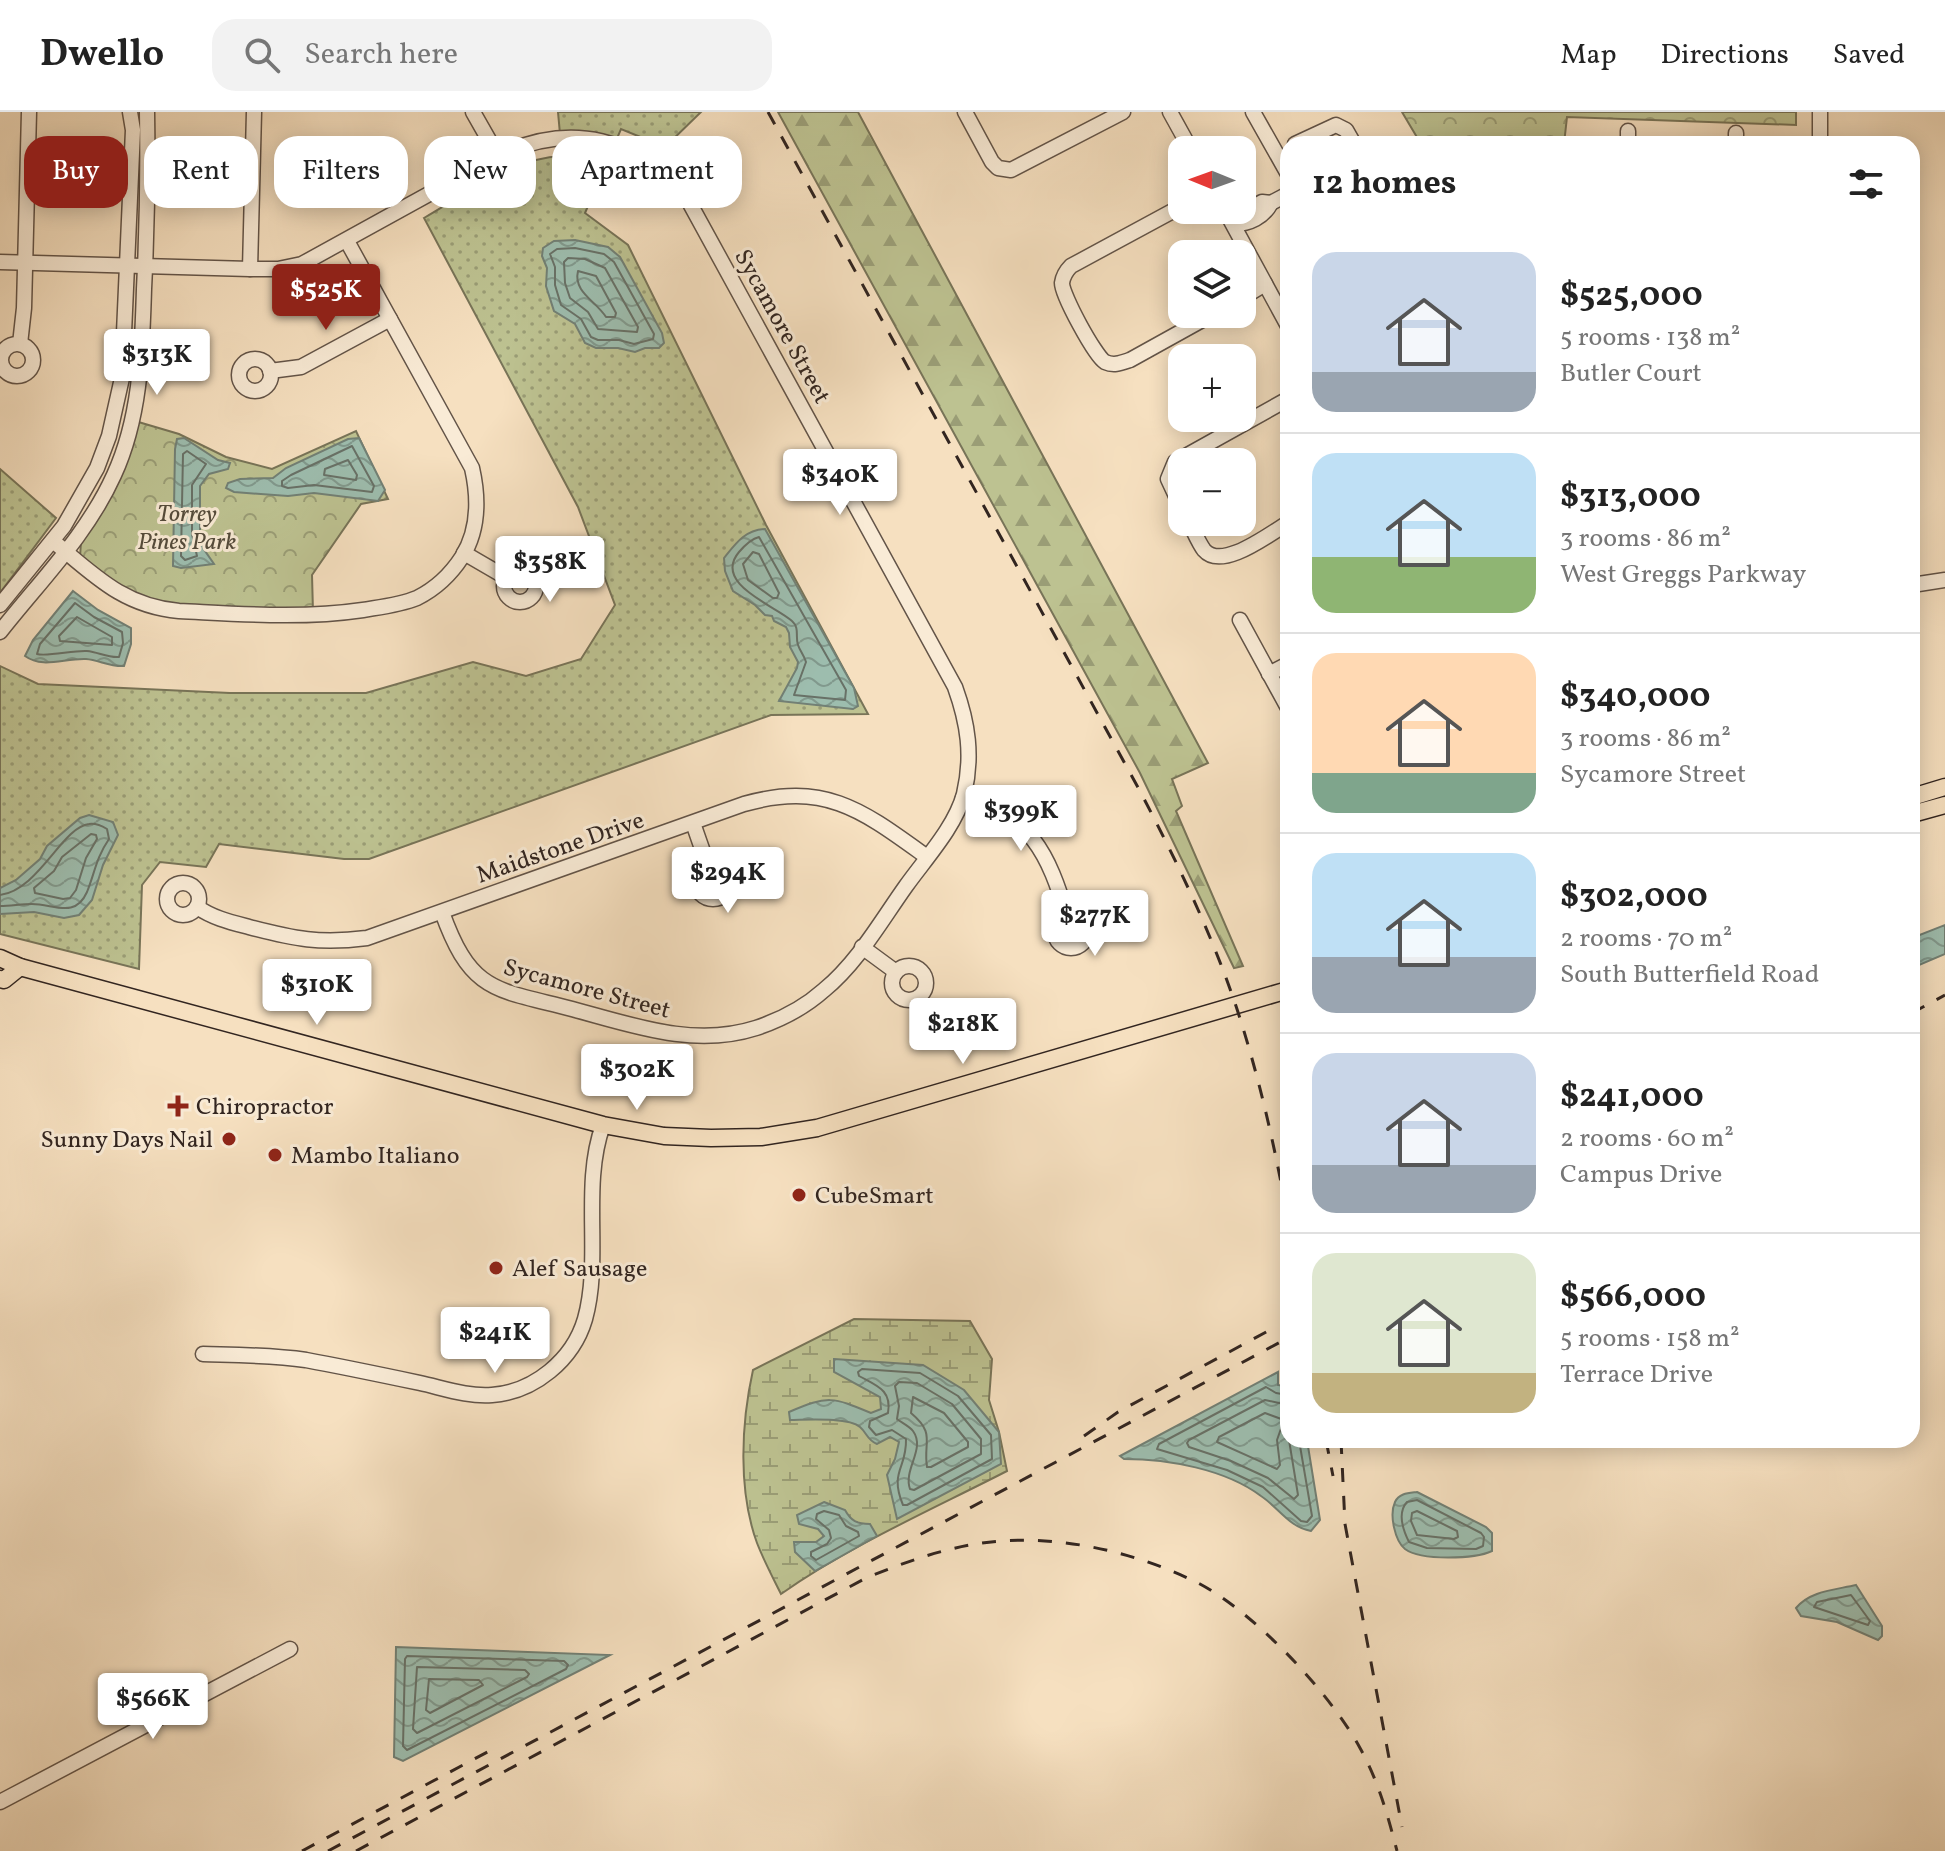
<!DOCTYPE html>
<meta charset="utf-8">
<style>
:root{--surface:#fff;--page:#f2f2f2;--text:#222;--muted:#767676;--line:#e0e0e0;--accent:#8f2418}
body{margin:0;font-family:Vollkorn,serif;background:var(--page);color:var(--text);height:100vh;display:flex;flex-direction:column;font-size:30px;white-space:nowrap}
*{box-sizing:border-box;margin:0}
p{font-size:26px;color:var(--muted)}
.icon{flex:none;width:44px;height:44px;fill:none;stroke:currentColor;stroke-width:2;stroke-linecap:round;stroke-linejoin:round}
.map{position:relative;flex:1;overflow:hidden}
.sheet{position:absolute;left:1280px;top:24px;width:640px;height:1312px;display:flex;flex-direction:column;background:var(--surface);border-radius:24px;box-shadow:0 4px 20px #0003}
.sheet>*{flex:none}
.hud{position:absolute;left:24px;top:24px;width:760px;height:72px;display:flex;gap:16px}
.needle{width:52px;rotate:271deg}
.fabs{position:absolute;left:1168px;top:24px;display:grid;gap:16px}
.fabs a{display:grid;place-items:center;width:88px;height:88px;border-radius:16px;background:var(--surface);box-shadow:0 4px 20px #0003;font-size:40px}
.price{position:absolute;translate:-50% -68px;padding:0 18px;border-radius:8px;background:#fff;color:#222;font-size:26px;line-height:52px;filter:drop-shadow(0 2px 4px #0008)}
.price::after{content:'';position:absolute;left:50%;top:48px;width:24px;height:18px;margin-left:-12px;background:inherit;clip-path:polygon(0 0,100% 0,50% 100%)}
.price.selected{background:var(--accent);color:#fff}
ul{padding:0;list-style:none}
li{display:flex;align-items:center;gap:24px;height:200px;padding:0 32px}
li+li{border-top:2px solid var(--line)}
li span{display:grid;place-items:center;flex:none;width:224px;height:160px;border-radius:24px;color:#555}
li>.icon{margin-inline-start:auto}
span .icon{width:96px;height:96px;fill:#fffc;stroke-width:1}
li b{font-size:34px}
h2{display:flex;justify-content:space-between;align-items:center;height:96px;padding:0 32px;font-size:34px}
.chip{padding:0 28px;border-radius:24px;background:var(--surface);box-shadow:0 4px 20px #0003;font-size:28px;line-height:72px}
.chip.selected{background:var(--accent);color:#fff}
header{display:flex;align-items:center;gap:48px;box-sizing:border-box;height:112px;padding:0 40px;background:var(--surface);border-bottom:2px solid var(--line)}
header strong{font-size:38px}
nav{display:flex;gap:44px;margin-inline-start:auto;font-size:28px}
.search{width:560px;height:72px;background:var(--page);display:flex;align-items:center;gap:20px;box-sizing:border-box;padding:0 28px;border-radius:24px;color:var(--muted);font-size:30px}
.map>svg:first-child{display:block}
.grass{fill:url(#grass-dots);stroke:#787458;stroke-width:2}
.forest{fill:url(#forest-firs);stroke:#787458;stroke-width:2}
.wetland{fill:url(#wetland-marsh);stroke:#787458;stroke-width:2}
.park{fill:url(#park-crowns);stroke:#787458;stroke-width:2}
.water{fill:url(#water-waves);stroke:#728075;stroke-width:2}
.lines{fill:none;stroke-linecap:round;stroke-linejoin:round}
.shore{stroke:#687167;stroke-width:2}
.minor-casing{stroke:#635448;stroke-width:17}
.major-casing{stroke:#322520;stroke-width:19}
.minor{stroke:#f9ebd6;stroke-width:14}
.major{stroke:#f6e0c0;stroke-width:16}
.rail{stroke:#322520;stroke-width:3;stroke-dasharray:14 14;stroke-linecap:butt}
.poi-dot{fill:#8f2418;stroke:#f9ebd6;stroke-width:3}
.labels{text-anchor:middle;stroke-width:6;stroke-linejoin:round;paint-order:stroke}
.street-label{font-size:24px;fill:#322520;stroke:#f9ebd6}
.park-label{font-size:24px;font-style:italic;fill:#554c3c;stroke:#f9ebd6}
.poi-label{font-size:24px;fill:#322520;stroke:#f9ebd6;text-anchor:start}
</style>
<header>
<strong>Dwello</strong>
<div class="search"><svg class="icon" aria-label="search" viewBox="0 0 24 24"><circle cx="10" cy="10" r="6"/><path d="M15 15l6 6"/></svg>Search here</div>
<nav><a>Map</a><a>Directions</a><a>Saved</a></nav>
</header>
<div class="map">
<svg width="1945" height="1739" viewBox="0 0 1945 1739">
<defs>
<pattern id="grass-dots" width="8" height="8" patternUnits="userSpaceOnUse" patternTransform="scale(2)"><rect width="8" height="8" fill="#bdc291"/><path d="M2 2h.1M6 6h.1" fill="none" stroke="#9a9d76" stroke-width="1.8" stroke-linecap="round"/></pattern>
<pattern id="forest-firs" width="22" height="20" patternUnits="userSpaceOnUse" patternTransform="scale(2)"><rect width="22" height="20" fill="#bdc291"/><path d="M5 1l3.5 6h-7zM16 11l3.5 6h-7z" fill="#9a9d76"/></pattern>
<pattern id="wetland-marsh" width="20" height="14" patternUnits="userSpaceOnUse" patternTransform="scale(2)"><rect width="20" height="14" fill="#bdc291"/><path d="M1 5h8M5 5V1M11 12h8M15 12V8" fill="none" stroke="#9a9d76"/></pattern>
<pattern id="park-crowns" width="20" height="18" patternUnits="userSpaceOnUse" patternTransform="scale(2)"><rect width="20" height="18" fill="#bdc291"/><path d="M2 6a3 3 0 1 1 6 0M12 15a3 3 0 1 1 6 0" fill="none" stroke="#9a9d76"/></pattern>
<pattern id="water-waves" width="16" height="10" patternUnits="userSpaceOnUse" patternTransform="scale(2)"><rect width="16" height="10" fill="#9dbdae"/><path d="M0 5q4-4 8 0t8 0" fill="none" stroke="#81998d"/></pattern>
</defs>
<rect width="100%" height="100%" fill="#f6e0c0"/>
<filter id="stains"><feTurbulence type="fractalNoise" baseFrequency=".0025" numOctaves="4"/><feColorMatrix values="0 0 0 0 .2 0 0 0 0 .09 0 0 0 0 .02 0 0 0 .5 -.17"/></filter>
<radialGradient id="worn" r=".72"><stop offset=".6" stop-color="#630" stop-opacity="0"/><stop offset="1" stop-color="#630" stop-opacity=".3"/></radialGradient>
<g class="grass">
<path d="M558,0h143l-36,35 -44,-18 -36,84 43,32 138,280 102,189 -97,1 -402,144h-25l-125,-15 -13,23 -46,-5 -18,23 -3,84 -139,-35v-268l38,18 192,9h136l107,-31 53,14 55,-17 34,-54 -37,-98 -154,-289c42,-24 88,-60 138,-62z"/>
<polygon points="0,357 56,406 0,481"/>
</g>
<polygon class="forest" points="778,0 858,0 1208,651 1172,667 1182,694 1176,699 1243,854 1234,856 1140,661"/>
<path class="wetland" d="M854,1207l116,2 22,38 -3,41 10,32 8,39c-76,39 -156,74 -226,123 -8,-16 -17,-33 -24,-51 -19,-52 -16,-119 -4,-173z"/>
<g class="park">
<polygon points="1402,0 1796,0 1796,13 1567,5 1564,32 1421,32"/>
<polygon points="135,309 179,322 226,345 272,357 356,319 388,387 361,392 312,463 313,500 172,494 136,485 80,445 81,430"/>
</g>
<g class="water">
<polygon points="575,128 608,135 620,145 662,221 664,231 659,236 645,236 635,240 618,236 596,236 585,231 575,212 554,199 546,174 547,156 542,144 543,136 554,129"/>
<polygon points="184,326 218,348 230,351 228,357 209,362 200,374 200,422 203,436 214,452 181,456 173,454 175,337 177,327"/>
<polygon points="359,326 385,378 378,389 314,381 288,384 234,380 226,376 228,371 240,367 273,366 286,356 348,327"/>
<path d="M765,417l89,159 4,18 -5,3 -74,-8 18,-33 1,-6 -8,-15 -1,-14 -3,-6 -12,-6 -2,-5 -7,-1 -10,-10 -22,-14 -8,-20 -1,-13c12,-15 21,-28 41,-29z"/>
<path d="M73,479l25,19 33,18v16l-7,22c-14,1 -25,-6 -38,-7 -22,-1 -43,10 -61,-3l8,-16z"/>
<polygon points="89,703 113,710 118,723 103,753 92,788 79,803 64,806 34,800 0,802 0,776 16,768 40,747 47,734 80,706"/>
<polygon points="1945,813 1945,842 1912,856 1912,826"/>
<path d="M834,1247l89,6 41,25 35,42 2,32 -104,55 -10,-44 8,-16 4,-17 -9,-5 -13,7c-10,-4 -10,-11 -17,-17 -12,-10 -54,-7 -70,-7l-1,-8c39,-17 44,-15 82,1l10,-4 -1,-12 -46,-25z"/>
<path d="M1278,1260v13l10,2v53h19l13,80 -9,11c-22,-4 -32,-23 -50,-35 -36,-27 -93,-37 -137,-37l-4,-3z"/>
<path d="M1417,1380l69,35 6,6v18c-17,8 -71,10 -87,-2 -10,-8 -16,-34 -10,-47 4,-9 14,-9 22,-10z"/>
<path d="M824,1390l21,8c6,11 12,14 25,14l7,12 -62,35 -20,-19 -1,-10h22l8,-6 -6,-7 -19,-5 -2,-9z"/>
<path d="M1856,1473l26,41v10l-4,4 -41,-18 -36,-6 -5,-8c14,-17 38,-18 60,-23z"/>
<polygon points="396,1535 610,1543 403,1649 394,1645"/>
</g>
<g class="lines">
<g class="shore">
<polygon points="575,136 604,142 614,150 654,222 653,227 634,232 619,228 598,228 591,225 581,207 561,193 555,173 555,155 550,142 557,137"/>
<polygon points="568,146 585,147 605,156 638,215 637,220 598,217 588,200 570,186 565,171 564,150"/>
<path d="M578,159l18,5 20,37 -1,4h-9c-10,-16 -33,-25 -28,-46z"/>
<polygon points="352,334 374,374 372,380 314,373 288,376 282,374 282,369 291,363"/>
<polygon points="187,339 206,352 192,373 192,422 197,444 185,448 181,444 183,342"/>
<polygon points="348,348 357,363 356,368 324,363 325,357"/>
<path d="M759,425l87,153 -1,10 -51,-5 12,-33c-2,-7 -6,-11 -8,-17 -3,-8 2,-17 -6,-24 -16,-15 -80,-37 -53,-69 6,-7 12,-13 20,-15z"/>
<polygon points="753,440 759,442 779,481 777,486 773,486 748,468 743,452"/>
<path d="M75,491l19,14 28,15 1,11 -4,14c-11,1 -21,-5 -32,-6 -13,-1 -40,6 -50,3l3,-10z"/>
<polygon points="77,505 112,525 112,533 60,529 59,524"/>
<polygon points="91,722 96,723 97,727 86,746 76,778 70,786 63,787 35,781 34,776 54,759 62,745"/>
<path d="M0,783c39,-5 62,-68 89,-71 6,-1 13,2 18,5l2,10c-13,19 -14,33 -22,53 -12,27 -33,12 -55,12 -11,0 -21,2 -32,2"/>
<path d="M862,1257l58,4 38,23 33,39 1,24 -85,46h-4c-14,-34 4,-36 3,-66l-14,-9 -16,5 -7,-8 1,-6 18,-8c4,-23 -11,-27 -29,-37l-1,-4z"/>
<path d="M899,1270l18,1 35,21 29,35v15l-67,36 -4,-1c-7,-20 16,-40 3,-58 -4,-5 -11,-8 -16,-12l2,-13 -4,-20z"/>
<polyline points="1288,1283 1276,1281 1266,1275 1159,1332 1157,1337 1227,1358 1263,1375 1301,1409 1307,1410 1312,1404 1299,1328"/>
<path d="M913,1285l31,16 24,29v5l-37,20h-4c-4,-26 9,-33 -16,-54z"/>
<polyline points="1288,1293 1265,1288 1189,1328 1187,1331 1189,1335 1231,1349 1268,1366 1294,1387 1298,1383 1289,1328"/>
<polygon points="1265,1301 1284,1308 1277,1328 1280,1353 1277,1357 1217,1330 1219,1325"/>
<path d="M1417,1388l64,33 3,4 -1,9 -7,3 -49,-1 -18,-6c-6,-12 -12,-29 -2,-40z"/>
<polygon points="824,1399 839,1403 846,1414 858,1420 859,1424 816,1448 811,1444 811,1440 827,1432 831,1426 829,1418 816,1407 817,1402"/>
<polygon points="1417,1399 1457,1419 1458,1425 1454,1427 1417,1423 1411,1409 1412,1401"/>
<polygon points="1851,1483 1870,1509 1868,1513 1814,1495 1817,1490"/>
<polygon points="407,1544 564,1549 568,1553 566,1557 407,1638 403,1634 405,1547"/>
<polygon points="417,1555 525,1558 529,1562 527,1565 417,1621 413,1617"/>
<polygon points="429,1567 479,1568 483,1573 430,1601 426,1598"/>
</g>
<defs>
<g id="minor">
<polyline points="473,0 498,44"/>
<polyline points="965,0 992,50 998,56 1011,58 1123,0"/>
<polyline points="1170,0 1191,38"/>
<polyline points="1253,0 1288,62"/>
<polyline points="1295,32 1336,13 1346,18 1354,32"/>
<polyline points="1628,32 1628,19"/>
<polyline points="1736,32 1736,21"/>
<polyline points="1820,32 1820,0"/>
<path d="M1262,90l9,1c-7,14 -22,21 -37,21l7,-10z"/>
<polyline points="1271,91 1288,82"/>
<path d="M1182,94l-111,60c-5,5 -8,10 -9,17 0,12 33,73 43,79 9,4 16,1 25,-2l83,-46"/>
<polyline points="1225,98 1288,214"/>
<path d="M0,150l250,7h28l24,-5 196,-108c72,-35 141,-19 190,44l267,487c13,36 18,69 9,107 -9,33 -38,64 -58,92 -25,35 -48,76 -82,104 -19,17 -44,30 -68,38 -62,20 -124,-3 -184,-19 -77,-20 -101,-16 -130,-97"/>
<polyline points="250,157 254,0"/>
<polyline points="1242,186 1265,172"/>
<circle cx="17" cy="248" r="16"/>
<polyline points="20,232 24,196 29,0"/>
<circle cx="255" cy="263" r="16"/>
<polyline points="270,259 301,255 390,207"/>
<polyline points="1182,397 1168,367 1175,350 1288,287"/>
<path d="M1189,410c5,9 9,20 15,28 18,21 65,-16 84,-27"/>
<path d="M53,429c41,34 70,65 126,70 62,3 123,8 184,-1 18,-3 37,-5 54,-12 18,-9 34,-24 45,-41 17,-27 17,-58 10,-89l-125,-227"/>
<polyline points="464,441 507,466"/>
<circle cx="520" cy="474" r="16"/>
<polyline points="1912,473 1945,468"/>
<polyline points="0,493 64,414 97,356 109,324 122,266 133,18 130,0"/>
<polyline points="1240,508 1288,596"/>
<path d="M0,520c40,-51 87,-97 114,-157 27,-59 28,-123 30,-186 3,-59 4,-118 3,-177"/>
<polyline points="1269,562 1288,552"/>
<path d="M963,686c67,15 86,57 104,118"/>
<polyline points="693,711 708,754"/>
<circle cx="713" cy="770" r="17"/>
<circle cx="183" cy="787" r="16"/>
<path d="M197,795c16,11 33,15 52,20 45,12 71,17 118,11l377,-134c82,-23 119,7 183,53"/>
<circle cx="1071" cy="820" r="16"/>
<polyline points="862,835 896,860"/>
<circle cx="909" cy="871" r="17"/>
<path d="M203,1242c34,1 69,1 103,6 38,7 76,15 114,23 23,5 48,14 72,12 42,-3 81,-35 93,-76 17,-61 -4,-133 18,-194"/>
<polyline points="0,1690 290,1537"/>
</g>
<g id="major">
<polyline points="1912,685 1945,675"/>
<polyline points="1912,702 1945,693"/>
<polyline points="0,846 20,855 603,1013 664,1024 711,1026 761,1025 817,1016 1288,878"/>
<polyline points="0,867 4,868 20,855"/>
</g>
</defs>
<use href="#minor" class="minor-casing"/>
<use href="#major" class="major-casing"/>
<use href="#minor" class="minor"/>
<use href="#major" class="major"/>
<g class="rail">
<path d="M768,0l373,681c36,69 70,139 95,213 23,70 39,141 52,214"/>
<polyline points="1912,901 1945,883"/>
<polyline points="1912,944 1913,944"/>
<polyline points="1084,1324 1118,1300 1268,1219"/>
<polyline points="1326,1328 1333,1364"/>
<polyline points="1341,1328 1345,1412 1402,1715"/>
<polyline points="302,1739 493,1637"/>
<polyline points="328,1739 1288,1226"/>
<path d="M356,1739l510,-273c37,-15 75,-29 116,-35 72,-10 153,8 218,41 56,30 130,109 160,164 18,32 28,68 37,103"/>
</g>
</g>
<g class="poi-dot">
<path d="M174 982h8v8h8v8h-8v8h-8v-8h-8v-8h8z"/>
<circle cx="229" cy="1027" r="8"/>
<circle cx="275" cy="1043" r="8"/>
<circle cx="799" cy="1083" r="8"/>
<circle cx="496" cy="1156" r="8"/>
</g>
<g class="labels">
<g class="street-label">
<text transform="translate(783 214) rotate(61)" y="8">Sycamore Street</text>
<text transform="translate(560 735) rotate(-19)" y="8">Maidstone Drive</text>
<text transform="translate(587 876) rotate(15)" y="8">Sycamore Street</text>
</g>
<g class="park-label">
<text x="187" y="409">Torrey<tspan x="187" dy="28">Pines Park</tspan></text>
</g>
<g class="poi-label">
<text x="196" y="1002">Chiropractor</text>
<text x="213" y="1035" text-anchor="end">Sunny Days Nail</text>
<text x="291" y="1051">Mambo Italiano</text>
<text x="815" y="1091">CubeSmart</text>
<text x="512" y="1164">Alef Sausage</text>
</g>
</g>
<rect width="100%" height="100%" filter="url(#stains)"/>
<rect width="100%" height="100%" fill="url(#worn)"/>
</svg>
<div class="fabs">
<a><svg class="needle" viewBox="-14 -14 28 28"><path d="M0-13l5 13h-10z" fill="#e53935"/><path d="M0 13l5-13h-10z" fill="#767676"/></svg></a>
<a><svg class="icon" aria-label="layers" viewBox="0 0 24 24"><path d="M12 4l9 5-9 5-9-5zM3 14l9 5 9-5"/></svg></a>
<a>+</a>
<a>−</a>
</div>
<b class="price selected" style="left:326px;top:220px">$525K</b>
<b class="price" style="left:157px;top:285px">$313K</b>
<b class="price" style="left:840px;top:405px">$340K</b>
<b class="price" style="left:550px;top:492px">$358K</b>
<b class="price" style="left:1021px;top:741px">$399K</b>
<b class="price" style="left:728px;top:803px">$294K</b>
<b class="price" style="left:1095px;top:846px">$277K</b>
<b class="price" style="left:317px;top:915px">$310K</b>
<b class="price" style="left:963px;top:954px">$218K</b>
<b class="price" style="left:637px;top:1000px">$302K</b>
<b class="price" style="left:495px;top:1263px">$241K</b>
<b class="price" style="left:153px;top:1629px">$566K</b>
<div class="hud">
<a class="chip selected">Buy</a>
<a class="chip">Rent</a>
<a class="chip">Filters</a>
<a class="chip">New</a>
<a class="chip">Apartment</a>
</div>
<section class="sheet">
<h2>12 homes<svg class="icon" aria-label="filters" viewBox="0 0 24 24"><path d="M4 7h16M4 17h16"/><circle cx="9" cy="7" r="2"/><circle cx="15" cy="17" r="2"/></svg></h2>
<ul>
<li><span style="background:linear-gradient(#c9d6e8 75%,#9aa5b1 0)"><svg class="icon" aria-label="home" viewBox="0 0 24 24"><path d="M3 11l9-7 9 7M6 9v11h12V9"/></svg></span><div><b>$525,000</b><p>5 rooms · 138 m²</p><p>Butler Court</p></div></li>
<li><span style="background:linear-gradient(#bfe0f5 65%,#8fb573 0)"><svg class="icon" aria-label="home" viewBox="0 0 24 24"><path d="M3 11l9-7 9 7M6 9v11h12V9"/></svg></span><div><b>$313,000</b><p>3 rooms · 86 m²</p><p>West Greggs Parkway</p></div></li>
<li><span style="background:linear-gradient(#ffd9b3 75%,#7fa58c 0)"><svg class="icon" aria-label="home" viewBox="0 0 24 24"><path d="M3 11l9-7 9 7M6 9v11h12V9"/></svg></span><div><b>$340,000</b><p>3 rooms · 86 m²</p><p>Sycamore Street</p></div></li>
<li><span style="background:linear-gradient(#bfe0f5 65%,#9aa5b1 0)"><svg class="icon" aria-label="home" viewBox="0 0 24 24"><path d="M3 11l9-7 9 7M6 9v11h12V9"/></svg></span><div><b>$302,000</b><p>2 rooms · 70 m²</p><p>South Butterfield Road</p></div></li>
<li><span style="background:linear-gradient(#c9d6e8 70%,#9aa5b1 0)"><svg class="icon" aria-label="home" viewBox="0 0 24 24"><path d="M3 11l9-7 9 7M6 9v11h12V9"/></svg></span><div><b>$241,000</b><p>2 rooms · 60 m²</p><p>Campus Drive</p></div></li>
<li><span style="background:linear-gradient(#dfe7d0 75%,#c2b280 0)"><svg class="icon" aria-label="home" viewBox="0 0 24 24"><path d="M3 11l9-7 9 7M6 9v11h12V9"/></svg></span><div><b>$566,000</b><p>5 rooms · 158 m²</p><p>Terrace Drive</p></div></li>
</ul>
</section>
</div>
